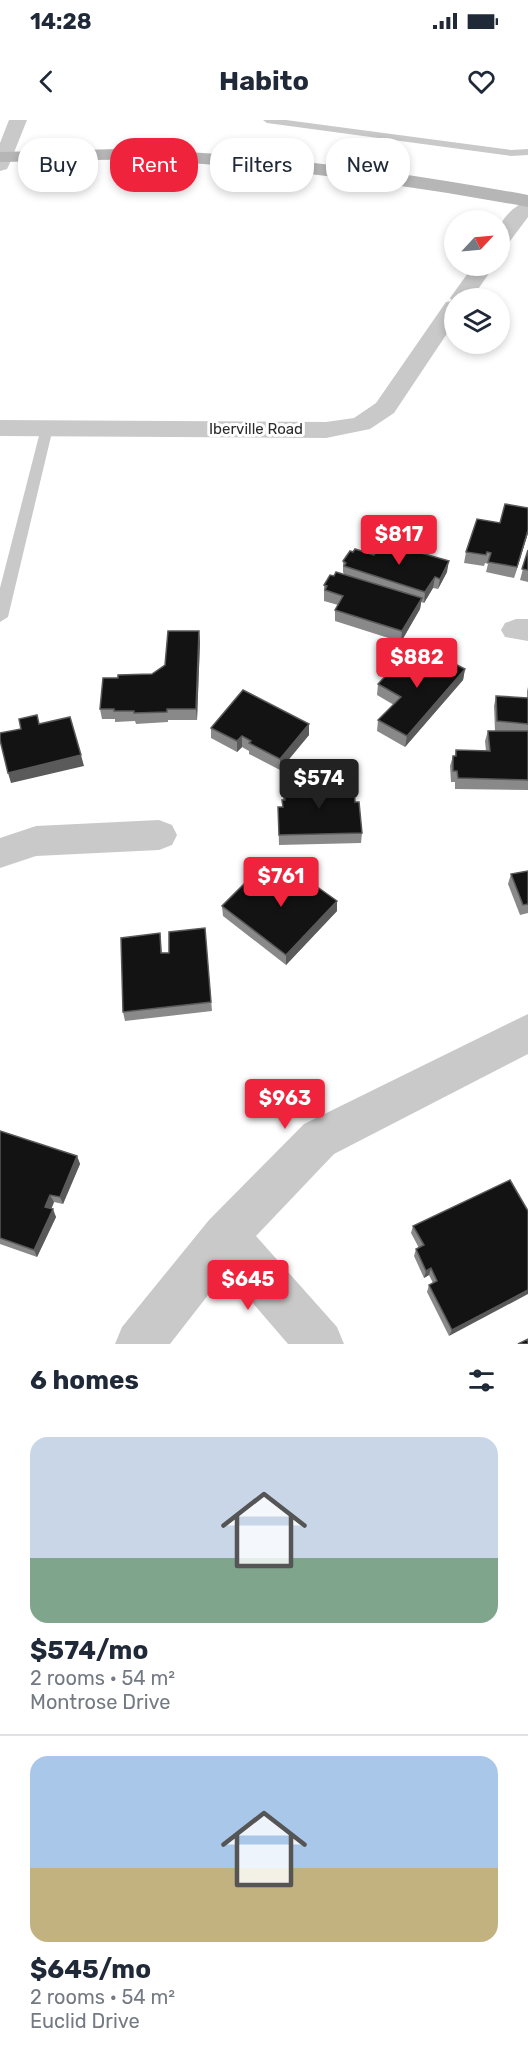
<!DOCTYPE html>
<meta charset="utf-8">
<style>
:root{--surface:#fff;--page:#f6f6f7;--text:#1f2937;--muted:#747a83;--line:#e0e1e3;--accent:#ef233b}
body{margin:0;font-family:Rubik,sans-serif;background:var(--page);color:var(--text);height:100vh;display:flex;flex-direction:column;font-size:22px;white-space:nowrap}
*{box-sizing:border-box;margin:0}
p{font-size:20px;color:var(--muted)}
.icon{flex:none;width:33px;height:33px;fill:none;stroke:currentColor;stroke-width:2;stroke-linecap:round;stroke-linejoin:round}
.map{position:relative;height:1224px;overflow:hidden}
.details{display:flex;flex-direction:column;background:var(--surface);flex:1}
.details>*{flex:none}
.top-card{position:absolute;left:18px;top:18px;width:492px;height:54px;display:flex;gap:12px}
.needle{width:39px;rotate:64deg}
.tools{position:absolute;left:444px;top:90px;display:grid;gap:12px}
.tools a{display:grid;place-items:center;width:66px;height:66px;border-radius:50%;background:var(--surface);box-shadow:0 3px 9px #0003;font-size:30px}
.price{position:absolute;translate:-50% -51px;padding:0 14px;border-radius:6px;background:var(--accent);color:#fff;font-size:20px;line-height:39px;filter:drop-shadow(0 2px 3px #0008)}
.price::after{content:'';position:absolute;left:50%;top:36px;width:18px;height:14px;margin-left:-9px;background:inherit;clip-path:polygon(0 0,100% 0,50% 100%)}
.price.current{background:#222;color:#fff}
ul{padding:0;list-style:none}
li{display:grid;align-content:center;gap:12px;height:318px;padding:0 30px}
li+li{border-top:2px solid var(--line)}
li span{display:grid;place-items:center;height:186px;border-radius:18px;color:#555}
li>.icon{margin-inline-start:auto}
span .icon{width:108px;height:108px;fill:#fffc;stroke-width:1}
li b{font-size:26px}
h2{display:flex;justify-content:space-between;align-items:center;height:72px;padding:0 30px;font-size:26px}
.chip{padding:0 21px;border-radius:24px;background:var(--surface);box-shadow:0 3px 9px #0003;font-size:21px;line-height:54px}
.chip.current{background:var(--accent);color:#fff}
.status{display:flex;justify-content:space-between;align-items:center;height:42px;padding:0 30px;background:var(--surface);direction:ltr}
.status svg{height:16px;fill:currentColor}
header{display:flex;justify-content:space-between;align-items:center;height:78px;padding:0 30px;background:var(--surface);font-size:27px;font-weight:700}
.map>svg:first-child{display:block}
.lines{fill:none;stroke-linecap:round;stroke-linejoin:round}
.service{fill:#c9c9c9;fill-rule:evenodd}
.minor{fill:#c9c9c9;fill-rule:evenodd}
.secondary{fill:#b6b6b6;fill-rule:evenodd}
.wall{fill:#898989}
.shaded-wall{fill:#5a5a5a}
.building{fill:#131313;stroke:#5a5a5a;stroke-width:1.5}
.labels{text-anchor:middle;stroke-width:6;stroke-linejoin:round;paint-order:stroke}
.far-street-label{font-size:15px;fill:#2c2c2c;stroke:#fff}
</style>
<div class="status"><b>14:28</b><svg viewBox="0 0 49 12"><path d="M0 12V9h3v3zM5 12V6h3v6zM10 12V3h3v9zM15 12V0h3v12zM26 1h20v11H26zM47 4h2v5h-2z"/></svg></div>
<header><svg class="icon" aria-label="back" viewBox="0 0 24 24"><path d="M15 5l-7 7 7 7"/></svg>Habito<svg class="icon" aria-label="heart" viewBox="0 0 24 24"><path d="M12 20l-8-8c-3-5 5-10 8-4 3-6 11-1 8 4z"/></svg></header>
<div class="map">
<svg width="528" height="1224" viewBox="0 0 528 1224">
<rect width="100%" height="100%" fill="#fff"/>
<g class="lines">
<g class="service">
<polygon points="263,0 286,0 511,30 528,29 528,35 511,36 267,3"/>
<polygon points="47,304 53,308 8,497 0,502 0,468 41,308"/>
</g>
<g class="minor">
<polygon points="9,0 27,0 9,45 7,49 0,51 0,23"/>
<path d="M528,81v16l-21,28 -7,2c0,-6 -2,-15 0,-20 3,-11 17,-23 28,-26z"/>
<polygon points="473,146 494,146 472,178 454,178 454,203 394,293 370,309 326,318 0,316 0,300 326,302 354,298 376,283 446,182 452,181 450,178"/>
<polygon points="516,499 528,499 528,521 505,517 501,510 505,503"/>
<polygon points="159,700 172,705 177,715 172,725 159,730 36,736 0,748 0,718 36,706"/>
<polygon points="528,894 528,934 334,1034 256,1116 337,1207 344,1224 288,1224 226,1152 170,1224 115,1224 122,1207 209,1100 304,1004"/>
</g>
<path class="secondary" d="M119,29c138,4 274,21 409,46v12c-130,-24 -260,-41 -392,-47 -45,-1 -91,2 -136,2v-10z"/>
</g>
<g class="wall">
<polygon points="528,413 514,458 486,452 488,444 485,443 484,446 464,443 466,432"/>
<polygon points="528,430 528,462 520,460"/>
<polygon points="353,432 374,435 447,452 438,469 433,468 424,483 421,482 420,489 401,522 335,501 335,490 338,485 324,481 324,465 334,456 344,454 343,452 343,441"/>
<polygon points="199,511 200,522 197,600 168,600 168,602 136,604 135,601 115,602 115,599 102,599 100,589 165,545"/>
<polygon points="429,540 428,546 465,549 463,560 405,627 377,611 378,600 394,585 377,575 378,564"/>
<polygon points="528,567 528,670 455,669 455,662 451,662 450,646 453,636 455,636 456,630 486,631 485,621 488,611 495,611 494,586 496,576 527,578 527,571"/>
<polygon points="309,604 309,615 280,650 249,634 249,631 242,627 237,632 211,618 211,608"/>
<polygon points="283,662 319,667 355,682 362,713 361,723 279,725 278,687 282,687 282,680 283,680"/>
<polygon points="528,751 528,793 520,795 508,764 511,754"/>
<polygon points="259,770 337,791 286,845 223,796 222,786"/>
<polygon points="205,808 212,891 125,901 123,892 161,823 162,833 169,833"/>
<polygon points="0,1011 77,1036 80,1044 63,1084 54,1082 51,1089 56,1097 37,1137 0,1124"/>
<polygon points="528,1091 449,1216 427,1172 429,1165 433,1163 429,1155 424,1158 414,1136 416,1129 419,1128 411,1113 413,1106"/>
</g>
<g class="shaded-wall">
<polygon points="528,410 528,413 514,458 517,447"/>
<polygon points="449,441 447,452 438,469 440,459"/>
<polygon points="435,457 433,468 424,483 425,472"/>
<polygon points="422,478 420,489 401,522 402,511"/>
<polygon points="199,511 200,522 197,600 196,589"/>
<polygon points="465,549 463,560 405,627 407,616"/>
<polygon points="309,604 309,615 280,650 280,639"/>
<polygon points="242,616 242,627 237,632 237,621"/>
<polygon points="81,635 84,646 11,663 8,653"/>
<polygon points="337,781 337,791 286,845 286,835"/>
<polygon points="77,1036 80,1044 63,1084 60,1077"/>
<polygon points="50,1075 54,1082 49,1095 45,1087"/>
<polygon points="53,1089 56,1097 37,1137 34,1130"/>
<polygon points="431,1148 429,1155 424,1158 426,1151"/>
<polygon points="528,1170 528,1174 449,1216 452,1210"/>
</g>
<g class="building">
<polygon points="505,384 528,388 528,410 517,447 488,442 491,433 487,432 486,435 466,432 477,399 500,403"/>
<polygon points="383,422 449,441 440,459 435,457 425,472 344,446 346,443 343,441 350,431 353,432 355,429 374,435"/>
<polygon points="528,430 528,450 522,449"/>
<polygon points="336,452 422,478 402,511 335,490 343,476 325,470 327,466 324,465 330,455 334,456"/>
<polygon points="168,511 199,511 196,589 167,589 167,592 134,593 134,591 114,591 114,589 100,589 103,558 118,558 118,555 152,554 165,545"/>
<polygon points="410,530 429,540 425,544 429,546 439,536 465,549 407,616 378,600 401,577 378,564"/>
<polygon points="243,570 309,604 280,639 249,623 251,621 242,616 237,621 211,608"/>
<polygon points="496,576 528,578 528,604 497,601"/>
<polygon points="37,595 39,604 70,597 81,635 8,653 0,620 0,613 21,609 19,599"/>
<polygon points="488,611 528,611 528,660 458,658 457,651 453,651 453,636 456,636 456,630 490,631"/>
<polygon points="319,661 319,667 354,666 355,682 359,682 362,713 279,715 278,687 283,687 282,680 285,680 283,662"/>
<polygon points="285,744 337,781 286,835 222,786 247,761 259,770"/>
<polygon points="528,751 528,784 523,785 511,754"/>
<polygon points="205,808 211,882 123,892 121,818 160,813 161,833 169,833 169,812"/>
<polygon points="0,1011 77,1036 60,1077 50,1075 45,1087 53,1089 34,1130 0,1118"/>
<polygon points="510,1060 528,1091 528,1170 452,1210 429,1165 437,1161 431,1148 426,1151 416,1129 424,1125 413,1106"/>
<polygon points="528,1219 528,1224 518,1224"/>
</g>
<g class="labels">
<g class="far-street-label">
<text x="256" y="314">Iberville Road</text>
</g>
</g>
</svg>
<div class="tools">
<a><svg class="needle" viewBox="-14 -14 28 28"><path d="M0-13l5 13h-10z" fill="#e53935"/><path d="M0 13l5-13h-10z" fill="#747a83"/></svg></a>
<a><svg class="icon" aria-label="layers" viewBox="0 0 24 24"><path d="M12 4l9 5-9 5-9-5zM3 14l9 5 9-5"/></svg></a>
</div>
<b class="price" style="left:399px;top:446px">$817</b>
<b class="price" style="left:417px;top:569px">$882</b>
<b class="price current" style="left:319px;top:690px">$574</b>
<b class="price" style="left:281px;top:788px">$761</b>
<b class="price" style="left:285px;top:1010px">$963</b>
<b class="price" style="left:248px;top:1191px">$645</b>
<div class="top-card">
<a class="chip">Buy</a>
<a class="chip current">Rent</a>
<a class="chip">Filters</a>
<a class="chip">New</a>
</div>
</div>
<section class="details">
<h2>6 homes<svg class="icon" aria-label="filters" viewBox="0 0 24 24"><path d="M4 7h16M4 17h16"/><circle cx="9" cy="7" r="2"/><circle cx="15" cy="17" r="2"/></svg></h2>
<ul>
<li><span style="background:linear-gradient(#c9d6e8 65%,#7fa58c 0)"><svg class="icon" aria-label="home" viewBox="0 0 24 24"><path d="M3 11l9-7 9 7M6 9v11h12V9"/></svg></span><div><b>$574/mo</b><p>2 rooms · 54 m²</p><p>Montrose Drive</p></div></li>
<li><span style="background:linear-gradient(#a9c7e8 60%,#c2b280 0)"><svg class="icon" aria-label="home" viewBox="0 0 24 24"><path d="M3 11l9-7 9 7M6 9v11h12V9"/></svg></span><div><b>$645/mo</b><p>2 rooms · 54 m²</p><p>Euclid Drive</p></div></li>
</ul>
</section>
